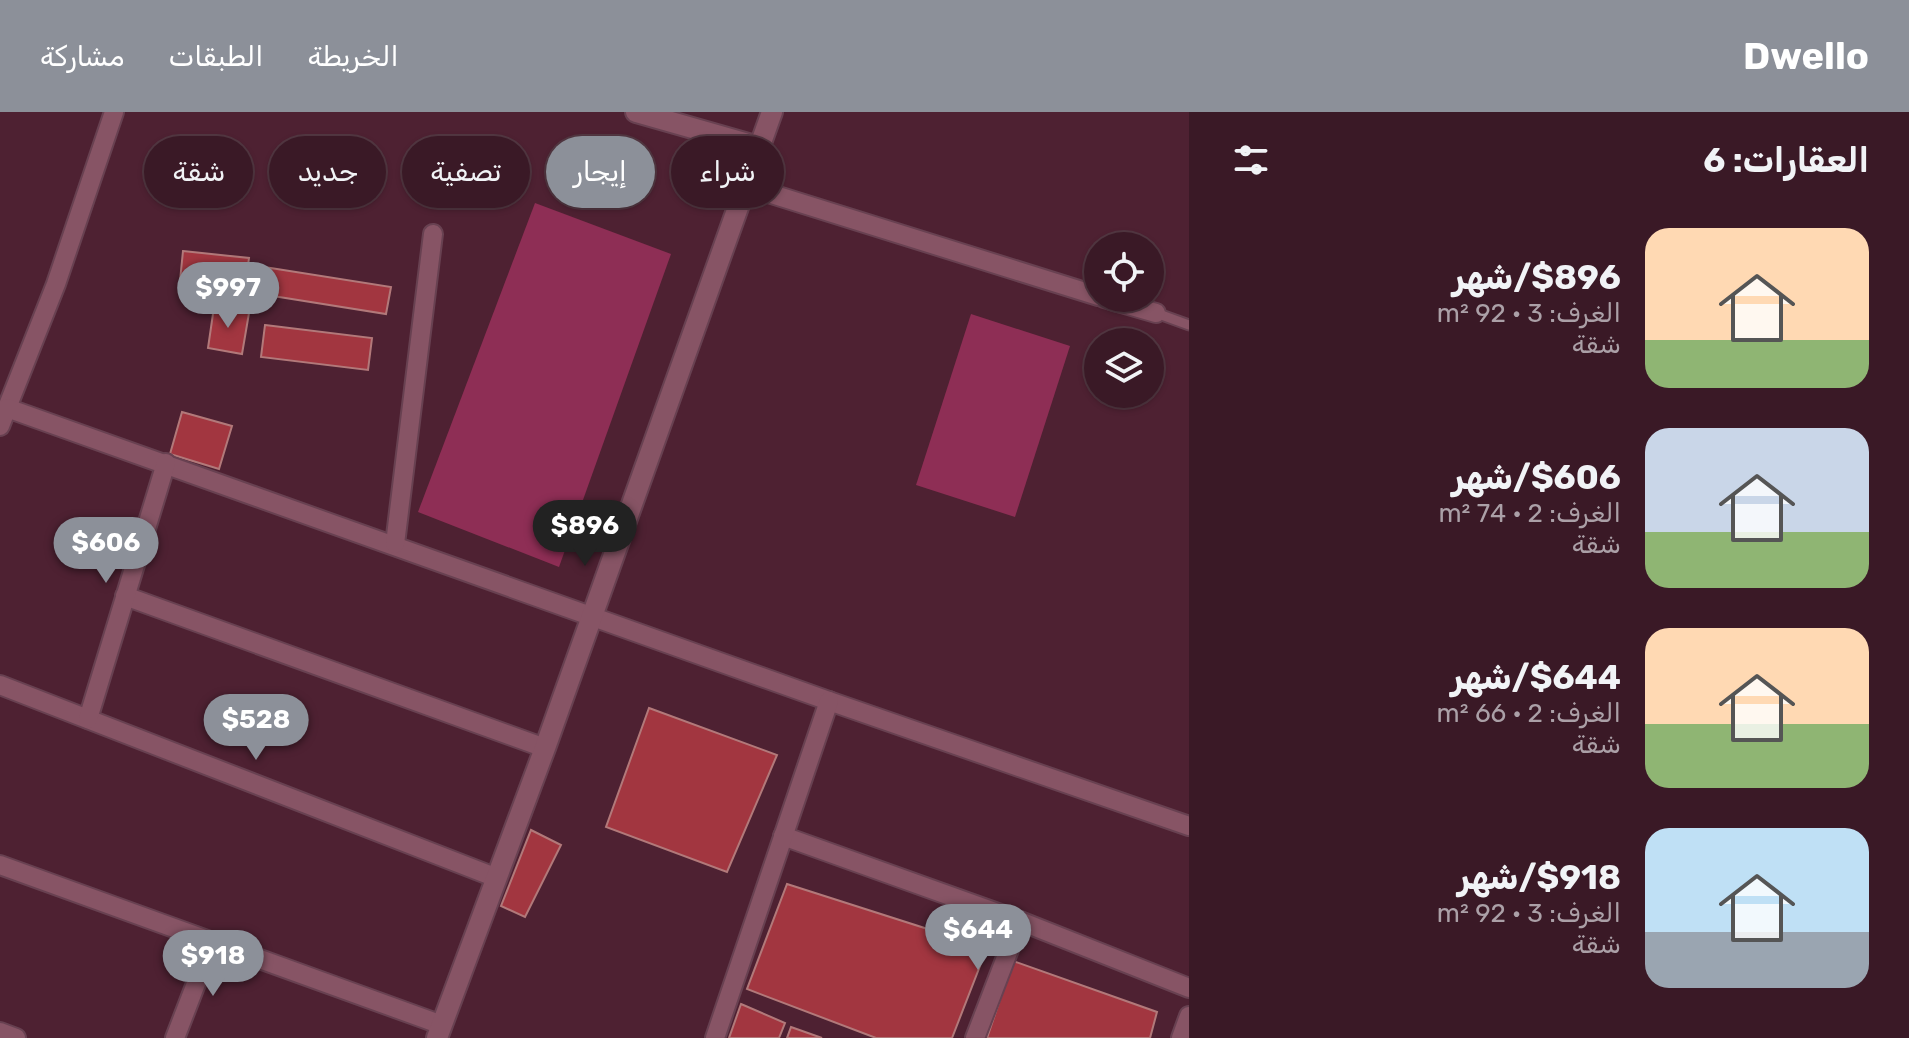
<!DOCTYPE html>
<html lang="ar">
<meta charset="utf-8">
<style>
:root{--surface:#3a1926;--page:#452632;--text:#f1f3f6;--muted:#aba0a7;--line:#543843;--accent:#8c9099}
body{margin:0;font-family:Rubik,Cairo,sans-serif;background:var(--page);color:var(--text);direction:rtl;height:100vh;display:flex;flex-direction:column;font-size:30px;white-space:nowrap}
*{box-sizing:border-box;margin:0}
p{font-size:26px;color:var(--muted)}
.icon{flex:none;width:44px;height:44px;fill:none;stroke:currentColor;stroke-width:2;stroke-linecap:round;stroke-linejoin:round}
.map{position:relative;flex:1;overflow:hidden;direction:ltr}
.drawer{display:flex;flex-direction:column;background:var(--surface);width:720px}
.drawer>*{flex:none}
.hud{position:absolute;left:24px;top:24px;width:760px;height:72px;direction:rtl;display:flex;gap:16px}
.controls{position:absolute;left:1084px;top:120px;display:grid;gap:16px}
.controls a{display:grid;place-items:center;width:80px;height:80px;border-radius:50%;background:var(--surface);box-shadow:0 2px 6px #0004,0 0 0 2px var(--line);font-size:40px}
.price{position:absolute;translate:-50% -68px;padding:0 18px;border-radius:28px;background:var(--accent);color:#fff;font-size:26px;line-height:52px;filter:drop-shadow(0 2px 4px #0008)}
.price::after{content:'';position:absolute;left:50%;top:48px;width:24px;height:18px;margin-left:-12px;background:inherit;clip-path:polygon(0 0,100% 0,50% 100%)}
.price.on{background:#222;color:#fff}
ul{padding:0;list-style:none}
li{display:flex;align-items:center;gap:24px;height:200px;padding:0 40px}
li span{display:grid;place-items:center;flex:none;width:224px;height:160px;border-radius:24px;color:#555}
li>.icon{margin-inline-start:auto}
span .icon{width:96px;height:96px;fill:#fffc;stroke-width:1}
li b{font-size:34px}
h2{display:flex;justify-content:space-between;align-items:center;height:96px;padding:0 40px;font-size:34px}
.pill{padding:0 28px;border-radius:36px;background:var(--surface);box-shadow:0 2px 6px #0004,0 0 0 2px var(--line);font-size:28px;line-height:72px}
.pill.on{background:var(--accent);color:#fff}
header{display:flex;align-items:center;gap:48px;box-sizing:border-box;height:112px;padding:0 40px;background:var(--accent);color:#fff}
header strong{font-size:38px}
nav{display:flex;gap:44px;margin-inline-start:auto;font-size:28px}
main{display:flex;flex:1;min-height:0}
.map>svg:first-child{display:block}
.green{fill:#8e2e55}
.building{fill:#a23640;stroke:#b2797a;stroke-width:2}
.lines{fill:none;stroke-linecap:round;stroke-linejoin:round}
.service-casing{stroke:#684151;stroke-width:13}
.minor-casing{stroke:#684151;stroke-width:22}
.tertiary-casing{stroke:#684151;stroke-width:24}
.service{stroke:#875465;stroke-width:9}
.minor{stroke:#875465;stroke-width:18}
.tertiary{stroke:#875465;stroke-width:20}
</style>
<header>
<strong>Dwello</strong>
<nav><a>الخريطة</a><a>الطبقات</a><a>مشاركة</a></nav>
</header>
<main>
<section class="drawer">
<h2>العقارات: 6<svg class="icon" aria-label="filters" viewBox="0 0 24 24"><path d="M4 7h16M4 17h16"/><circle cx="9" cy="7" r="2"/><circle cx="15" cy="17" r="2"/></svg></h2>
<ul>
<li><span style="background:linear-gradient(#ffd9b3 70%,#8fb573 0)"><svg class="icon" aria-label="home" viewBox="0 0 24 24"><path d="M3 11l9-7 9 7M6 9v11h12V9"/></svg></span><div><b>$896/شهر</b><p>الغرف: 3 · 92 m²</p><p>شقة</p></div></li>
<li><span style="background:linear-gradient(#c9d6e8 65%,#8fb573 0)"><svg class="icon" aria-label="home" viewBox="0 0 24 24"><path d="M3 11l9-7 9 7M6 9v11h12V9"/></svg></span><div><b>$606/شهر</b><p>الغرف: 2 · 74 m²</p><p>شقة</p></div></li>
<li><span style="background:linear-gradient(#ffd9b3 60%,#8fb573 0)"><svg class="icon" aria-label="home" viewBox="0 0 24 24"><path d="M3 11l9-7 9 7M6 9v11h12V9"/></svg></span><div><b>$644/شهر</b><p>الغرف: 2 · 66 m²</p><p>شقة</p></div></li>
<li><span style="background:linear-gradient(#bfe0f5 65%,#9aa5b1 0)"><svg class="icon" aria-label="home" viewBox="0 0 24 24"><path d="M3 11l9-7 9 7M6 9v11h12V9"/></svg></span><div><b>$918/شهر</b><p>الغرف: 3 · 92 m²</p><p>شقة</p></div></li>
</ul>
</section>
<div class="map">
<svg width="1189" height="926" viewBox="0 0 1189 926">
<rect width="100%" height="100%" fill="#4e2132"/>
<g class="green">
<polygon points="535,91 671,142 559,455 418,400"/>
<polygon points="971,202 1070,234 1015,405 916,373"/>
</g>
<g class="building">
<polygon points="183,139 249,146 245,176 180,169"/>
<polygon points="258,154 391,175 386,202 254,181"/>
<polygon points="214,195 249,201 242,242 208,236"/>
<polygon points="265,213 372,226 368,258 261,245"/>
<polygon points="182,300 232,314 219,357 170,342"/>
<polygon points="649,596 777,643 727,760 606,715"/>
<polygon points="531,718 561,733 525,805 501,794"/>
<polygon points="787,772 987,836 952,926 876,926 747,877"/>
<polygon points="1013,849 1157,900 1150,926 987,926"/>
<polygon points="741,892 785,911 779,926 729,926"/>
<polygon points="791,915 822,926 787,926"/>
</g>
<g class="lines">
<defs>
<polyline id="service" points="1156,201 1189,213"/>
<g id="minor">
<polyline points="746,74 1098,184"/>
<polyline points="1104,186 1156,201"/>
<polyline points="7,296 56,172 114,0"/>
<polyline points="0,314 7,296 829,589 1189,714"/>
<polyline points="395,432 433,122"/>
<polyline points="125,484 545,636"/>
<polyline points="0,573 497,766"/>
<polyline points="88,607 166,351"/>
<polyline points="783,724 1020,809 1189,876"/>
<polyline points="0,753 442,913"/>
<polyline points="0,920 16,926"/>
<polyline points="175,926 212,830"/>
<polyline points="715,926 829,589"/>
<polyline points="975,926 1020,809"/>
<polyline points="1181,926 1189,904"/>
</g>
<g id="tertiary">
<polyline points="636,0 759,35"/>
<polyline points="437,926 545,636 772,0"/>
</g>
</defs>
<use href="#service" class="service-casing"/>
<use href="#minor" class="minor-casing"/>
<use href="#tertiary" class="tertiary-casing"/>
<use href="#service" class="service"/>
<use href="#minor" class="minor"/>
<use href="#tertiary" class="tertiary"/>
</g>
</svg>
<div class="controls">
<a><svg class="icon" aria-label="locate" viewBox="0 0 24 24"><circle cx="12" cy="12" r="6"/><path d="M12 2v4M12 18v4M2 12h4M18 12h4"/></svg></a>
<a><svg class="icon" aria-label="layers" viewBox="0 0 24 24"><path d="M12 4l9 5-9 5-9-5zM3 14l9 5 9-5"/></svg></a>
</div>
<b class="price" style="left:228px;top:218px">$997</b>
<b class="price on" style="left:585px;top:456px">$896</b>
<b class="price" style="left:106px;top:473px">$606</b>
<b class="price" style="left:256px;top:650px">$528</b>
<b class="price" style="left:978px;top:860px">$644</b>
<b class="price" style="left:213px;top:886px">$918</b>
<div class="hud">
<a class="pill">شراء</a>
<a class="pill on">إيجار</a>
<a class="pill">تصفية</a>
<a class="pill">جديد</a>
<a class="pill">شقة</a>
</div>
</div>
</main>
